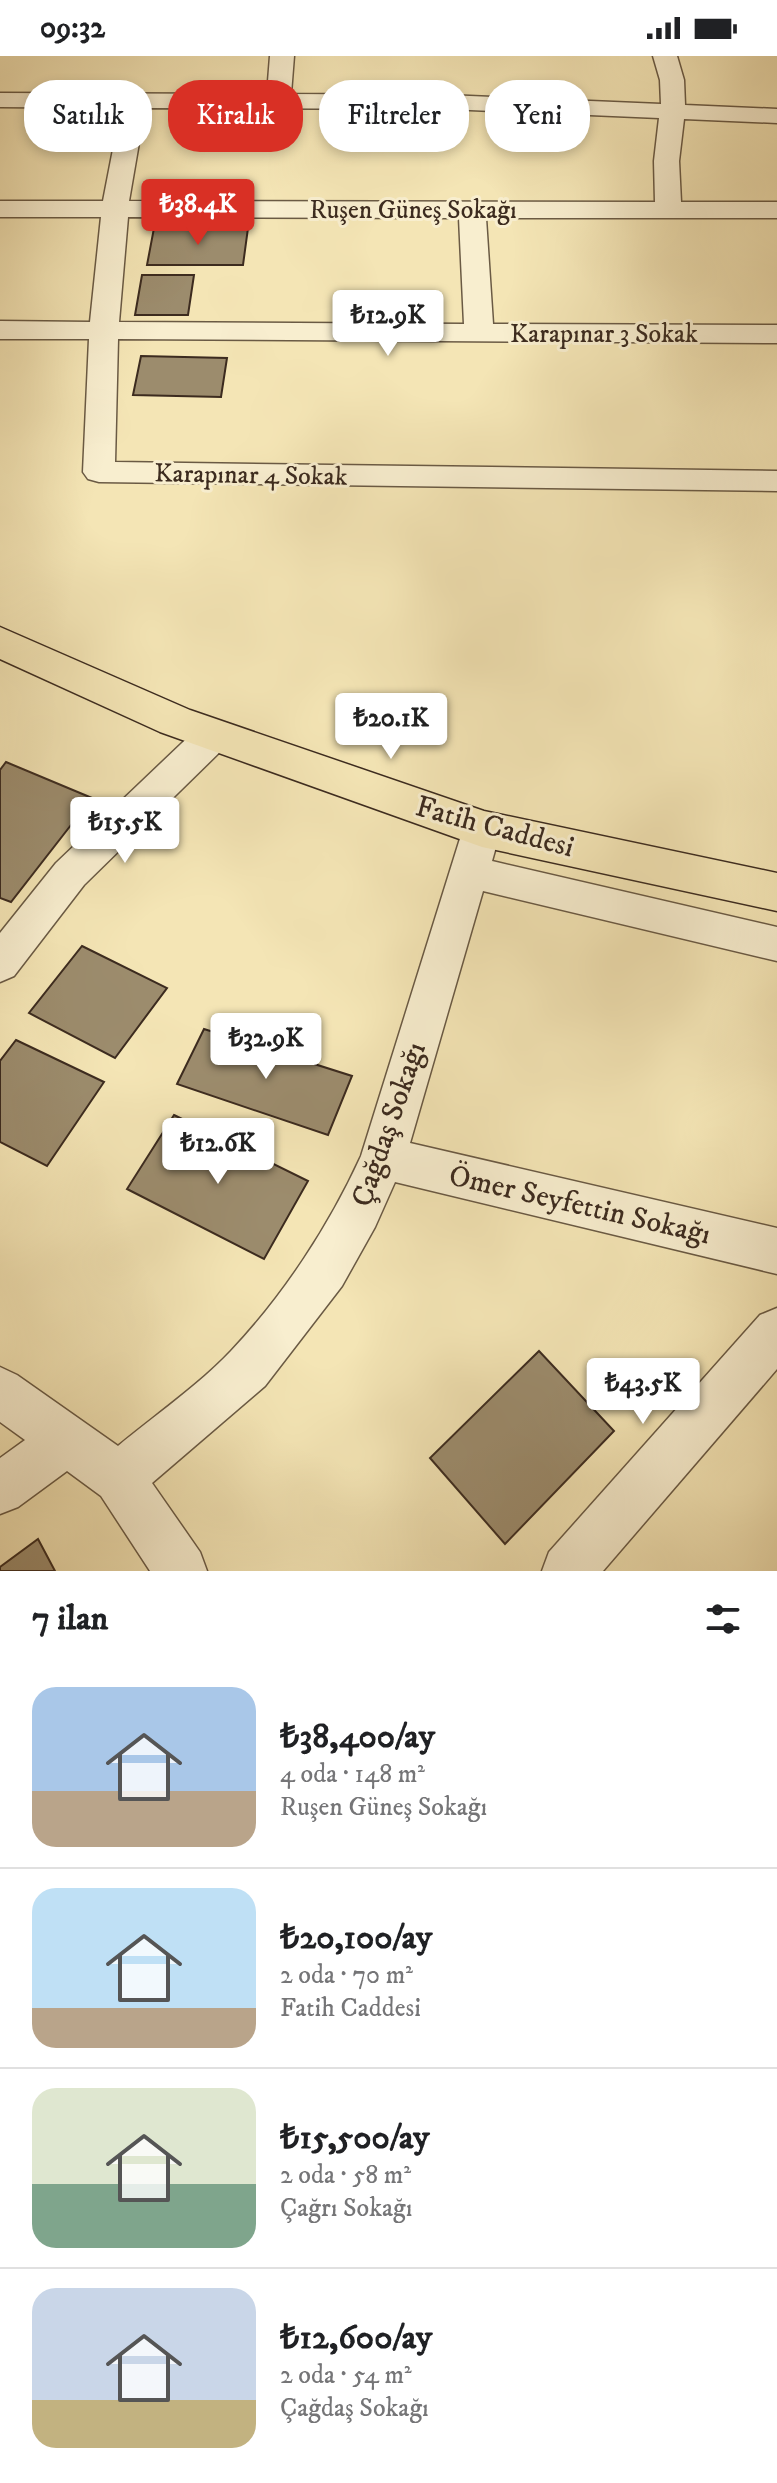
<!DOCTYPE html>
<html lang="tr">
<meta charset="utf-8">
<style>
:root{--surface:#fff;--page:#f2f2f2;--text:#202124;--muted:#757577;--line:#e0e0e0;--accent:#d93025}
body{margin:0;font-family:"IM FELL DW Pica",serif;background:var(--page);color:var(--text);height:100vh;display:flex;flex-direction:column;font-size:30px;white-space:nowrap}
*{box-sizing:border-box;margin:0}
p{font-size:26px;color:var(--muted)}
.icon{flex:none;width:44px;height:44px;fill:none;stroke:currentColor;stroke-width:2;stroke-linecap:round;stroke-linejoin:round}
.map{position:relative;height:1515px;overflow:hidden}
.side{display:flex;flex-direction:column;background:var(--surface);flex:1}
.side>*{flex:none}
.guide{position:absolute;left:24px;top:24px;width:730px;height:72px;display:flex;gap:16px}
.price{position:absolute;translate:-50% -68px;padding:0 18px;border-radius:8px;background:#fff;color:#222;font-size:26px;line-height:52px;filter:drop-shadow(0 2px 4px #0008)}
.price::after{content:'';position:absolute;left:50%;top:48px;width:24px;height:18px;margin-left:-12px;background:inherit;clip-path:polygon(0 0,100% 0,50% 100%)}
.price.current{background:var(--accent);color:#fff}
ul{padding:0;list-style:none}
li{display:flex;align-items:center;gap:24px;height:200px;padding:0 32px}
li+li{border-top:2px solid var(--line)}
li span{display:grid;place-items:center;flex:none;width:224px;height:160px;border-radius:24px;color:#555}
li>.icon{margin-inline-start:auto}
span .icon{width:96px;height:96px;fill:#fffc;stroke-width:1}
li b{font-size:34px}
h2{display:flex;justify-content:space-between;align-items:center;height:96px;padding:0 32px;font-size:34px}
.tag{padding:0 28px;border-radius:32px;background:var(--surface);box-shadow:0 4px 12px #0003;font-size:28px;line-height:72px}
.tag.current{background:var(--accent);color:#fff}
.status{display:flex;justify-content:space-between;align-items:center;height:56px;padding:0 40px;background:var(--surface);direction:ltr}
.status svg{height:22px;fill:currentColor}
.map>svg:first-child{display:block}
.building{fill:#9c8c6d;stroke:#3c2b1f;stroke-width:2}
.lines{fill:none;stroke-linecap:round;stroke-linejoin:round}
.minor-casing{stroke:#6a5a44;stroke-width:3}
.major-casing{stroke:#3c2b1f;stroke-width:3}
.minor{fill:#f8eecf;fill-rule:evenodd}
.major{fill:#f4e5b5;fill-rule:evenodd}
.labels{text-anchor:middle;stroke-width:6;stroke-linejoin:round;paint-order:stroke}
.far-street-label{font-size:26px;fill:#3c2b1f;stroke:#f8eecf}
.street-label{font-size:30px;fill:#3c2b1f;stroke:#f8eecf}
</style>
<div class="status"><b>09:32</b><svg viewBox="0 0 49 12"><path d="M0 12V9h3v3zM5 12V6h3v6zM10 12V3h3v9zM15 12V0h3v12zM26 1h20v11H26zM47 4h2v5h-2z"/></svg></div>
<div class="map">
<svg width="777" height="1515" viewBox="0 0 777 1515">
<rect width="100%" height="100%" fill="#f4e5b5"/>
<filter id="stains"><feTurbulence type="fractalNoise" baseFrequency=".0025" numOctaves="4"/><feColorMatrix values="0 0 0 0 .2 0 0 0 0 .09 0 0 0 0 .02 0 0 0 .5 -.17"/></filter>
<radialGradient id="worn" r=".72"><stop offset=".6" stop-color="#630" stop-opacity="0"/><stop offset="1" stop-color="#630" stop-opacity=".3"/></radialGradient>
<g class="building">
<polygon points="154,172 248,172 243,209 147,209"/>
<polygon points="142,219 194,219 188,259 135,259"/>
<polygon points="141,300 227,302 221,341 133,339"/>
<polygon points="6,706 92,742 11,846 0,842 0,714"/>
<polygon points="82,890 167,932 115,1002 29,957"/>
<polygon points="204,973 352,1020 328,1079 177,1028"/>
<polygon points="16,984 104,1026 47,1110 0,1086 0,1005"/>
<polygon points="174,1059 308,1125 264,1203 127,1133"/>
<polygon points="539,1295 614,1375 505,1488 430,1402"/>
<polygon points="38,1483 55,1515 0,1515 0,1511"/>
</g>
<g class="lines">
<defs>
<g id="minor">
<path d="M270,0h24l-3,38 156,1 214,9 -1,-24 -7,-24h24l7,24 1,25 92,4v14l-93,-4 -5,42 2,41h96v16h-291l7,106 284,1v18l-659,-4 -3,123 662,9v20l-678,-9 -11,-3 -5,-7 6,-133h-89v-18l90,1 11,-105h-101v-16h103l18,-93 -121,-1v-14l267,1zM145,52l302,1 212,9 -5,43 1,41 -526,-1zM128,161l331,1 5,106 -345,-2z"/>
<polygon points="215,664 228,668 233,678 228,688 84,829 14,920 0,926 0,877 56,807 202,668"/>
<path d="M482,758l14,4 5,11 -9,32 285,66v34l-294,-70 -73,252 367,85v46l-382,-92 -20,45 -33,59 -77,100 -113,97 48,69 7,19h-57l-49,-75 -34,-25 -49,36 -18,7v-56l25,-18 -25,-18v-55l17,8 101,71c36,-30 81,-61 113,-95 53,-56 98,-125 130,-195l102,-327 5,-11z"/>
<polygon points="777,1252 777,1313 603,1515 542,1515 549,1496 760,1259"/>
</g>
<polygon id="major" points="0,571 190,654 484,755 777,817 777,855 482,791 160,676 0,603"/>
</defs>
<use href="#minor" class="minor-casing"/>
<use href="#major" class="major-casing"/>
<use href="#minor" class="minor"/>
<use href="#major" class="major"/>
</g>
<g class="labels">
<g class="far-street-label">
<text x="413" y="162">Ruşen Güneş Sokağı</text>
<text x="604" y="286">Karapınar 3 Sokak</text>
<text transform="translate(251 418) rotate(1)" y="9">Karapınar 4 Sokak</text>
</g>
<g class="street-label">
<text transform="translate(495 770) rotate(15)" y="10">Fatih Caddesi</text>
<text transform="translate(388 1068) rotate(-71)" y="10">Çağdaş Sokağı</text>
<text transform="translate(580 1148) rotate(13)" y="10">Ömer Seyfettin Sokağı</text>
</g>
</g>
<rect width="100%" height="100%" filter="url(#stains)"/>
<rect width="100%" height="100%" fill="url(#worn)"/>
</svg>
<b class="price current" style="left:198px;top:191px">₺38.4K</b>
<b class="price" style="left:388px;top:302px">₺12.9K</b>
<b class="price" style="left:391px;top:705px">₺20.1K</b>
<b class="price" style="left:125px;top:809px">₺15.5K</b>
<b class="price" style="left:266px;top:1025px">₺32.9K</b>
<b class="price" style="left:218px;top:1130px">₺12.6K</b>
<b class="price" style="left:643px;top:1370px">₺43.5K</b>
<div class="guide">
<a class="tag">Satılık</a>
<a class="tag current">Kiralık</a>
<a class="tag">Filtreler</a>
<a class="tag">Yeni</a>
</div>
</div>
<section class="side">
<h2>7 ilan<svg class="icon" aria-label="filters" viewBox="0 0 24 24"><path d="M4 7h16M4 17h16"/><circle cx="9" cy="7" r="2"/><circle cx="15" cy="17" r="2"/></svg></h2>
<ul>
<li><span style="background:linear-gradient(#a9c7e8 65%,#b9a48a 0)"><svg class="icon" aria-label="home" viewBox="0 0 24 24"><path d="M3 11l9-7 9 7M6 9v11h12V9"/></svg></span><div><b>₺38,400/ay</b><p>4 oda · 148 m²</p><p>Ruşen Güneş Sokağı</p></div></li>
<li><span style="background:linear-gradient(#bfe0f5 75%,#b9a48a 0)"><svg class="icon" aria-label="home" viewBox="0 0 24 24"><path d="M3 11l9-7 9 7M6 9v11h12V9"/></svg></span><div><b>₺20,100/ay</b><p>2 oda · 70 m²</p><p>Fatih Caddesi</p></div></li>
<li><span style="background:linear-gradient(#dfe7d0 60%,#7fa58c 0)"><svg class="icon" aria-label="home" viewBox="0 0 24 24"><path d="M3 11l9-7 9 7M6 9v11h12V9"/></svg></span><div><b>₺15,500/ay</b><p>2 oda · 58 m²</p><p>Çağrı Sokağı</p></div></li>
<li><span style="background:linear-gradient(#c9d6e8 70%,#c2b280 0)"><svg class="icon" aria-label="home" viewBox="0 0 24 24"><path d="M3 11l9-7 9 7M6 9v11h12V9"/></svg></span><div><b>₺12,600/ay</b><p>2 oda · 54 m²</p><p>Çağdaş Sokağı</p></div></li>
</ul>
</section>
